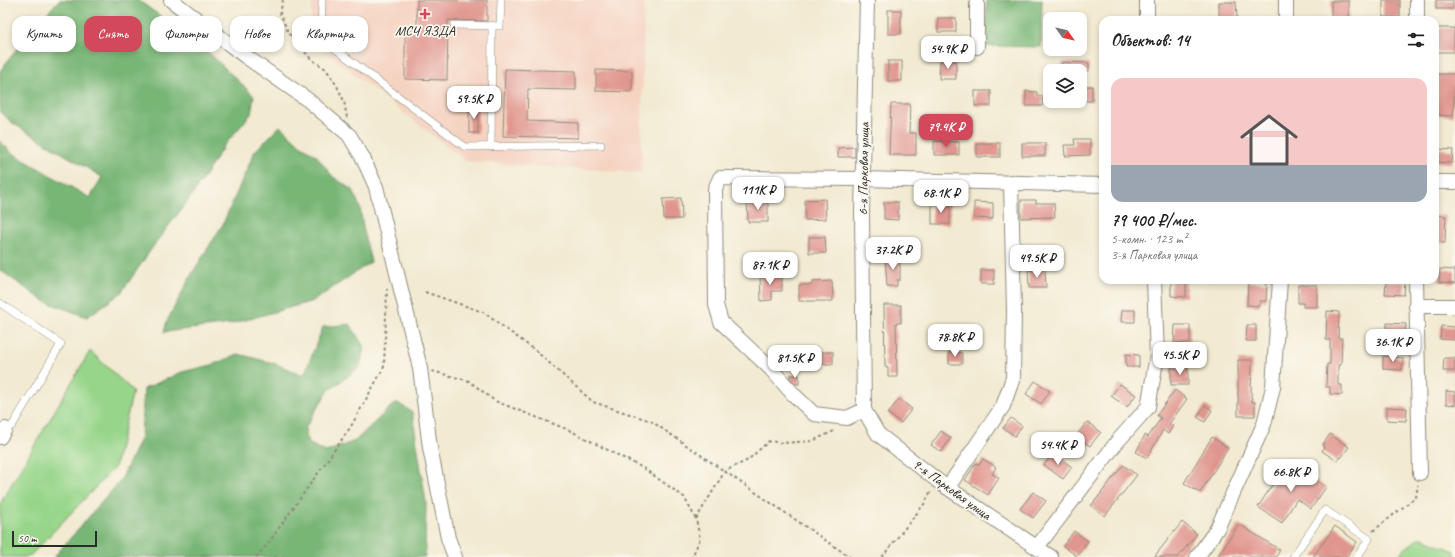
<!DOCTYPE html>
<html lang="ru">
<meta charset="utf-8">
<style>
:root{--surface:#fff;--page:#f6f6f6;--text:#222;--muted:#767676;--line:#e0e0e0;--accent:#d1495b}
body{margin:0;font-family:Caveat,sans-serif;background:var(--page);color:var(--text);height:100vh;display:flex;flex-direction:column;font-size:15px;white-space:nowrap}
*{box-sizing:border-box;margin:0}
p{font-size:13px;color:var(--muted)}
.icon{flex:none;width:22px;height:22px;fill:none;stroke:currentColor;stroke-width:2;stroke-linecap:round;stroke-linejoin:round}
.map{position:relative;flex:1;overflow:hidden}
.details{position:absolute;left:1099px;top:16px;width:340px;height:268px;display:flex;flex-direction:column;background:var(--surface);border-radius:12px;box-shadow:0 2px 6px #0003}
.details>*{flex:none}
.guide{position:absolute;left:12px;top:16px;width:380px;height:36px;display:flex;gap:8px}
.needle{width:26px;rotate:124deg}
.controls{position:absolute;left:1043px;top:12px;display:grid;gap:8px}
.controls a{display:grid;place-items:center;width:44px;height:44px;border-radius:8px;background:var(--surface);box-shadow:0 2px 6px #0003;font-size:20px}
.scale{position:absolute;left:12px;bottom:10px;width:85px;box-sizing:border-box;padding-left:4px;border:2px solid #2b2b2b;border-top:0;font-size:11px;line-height:14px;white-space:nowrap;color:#2b2b2b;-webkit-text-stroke:3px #fbf7ec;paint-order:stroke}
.price{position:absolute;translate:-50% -34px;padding:0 9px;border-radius:8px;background:#fff;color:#222;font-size:13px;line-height:26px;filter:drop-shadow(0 1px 2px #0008)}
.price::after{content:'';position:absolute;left:50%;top:24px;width:12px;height:9px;margin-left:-6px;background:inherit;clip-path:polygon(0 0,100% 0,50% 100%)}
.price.selected{background:var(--accent);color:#fff}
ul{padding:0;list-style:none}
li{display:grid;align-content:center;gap:8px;height:212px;padding:0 12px}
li+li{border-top:1px solid var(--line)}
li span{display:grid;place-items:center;height:124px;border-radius:12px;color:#555}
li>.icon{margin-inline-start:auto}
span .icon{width:72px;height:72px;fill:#fffc;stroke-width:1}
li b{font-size:17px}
h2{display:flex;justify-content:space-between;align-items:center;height:48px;padding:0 12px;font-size:17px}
.tag{padding:0 14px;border-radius:12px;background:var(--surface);box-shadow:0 2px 6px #0003;font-size:14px;line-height:36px}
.tag.selected{background:var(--accent);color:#fff}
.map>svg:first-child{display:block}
.built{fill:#f5d3c1}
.green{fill:#96d58a;stroke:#60805a}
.forest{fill:#78b676;stroke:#527050}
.building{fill:#e0968f}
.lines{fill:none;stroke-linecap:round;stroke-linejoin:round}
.lane-casing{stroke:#8e8a7e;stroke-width:8}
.street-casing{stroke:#8e8a7e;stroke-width:16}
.path{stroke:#8e8a7e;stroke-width:2;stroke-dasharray:3 3;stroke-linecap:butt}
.lane{stroke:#fff;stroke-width:7}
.street{stroke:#fff;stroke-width:14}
.poi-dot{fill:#d1495b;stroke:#fbf7ec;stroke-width:1.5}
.labels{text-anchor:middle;stroke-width:3.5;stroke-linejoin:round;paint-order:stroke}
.poi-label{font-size:14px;fill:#2b2b2b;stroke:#fbf7ec}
.street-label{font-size:14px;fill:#2b2b2b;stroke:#fbf7ec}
</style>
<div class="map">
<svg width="1455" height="557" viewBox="0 0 1455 557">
<rect width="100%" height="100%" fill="#fbf7ec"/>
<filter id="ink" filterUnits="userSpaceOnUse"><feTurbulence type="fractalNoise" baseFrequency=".025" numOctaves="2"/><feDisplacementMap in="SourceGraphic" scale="8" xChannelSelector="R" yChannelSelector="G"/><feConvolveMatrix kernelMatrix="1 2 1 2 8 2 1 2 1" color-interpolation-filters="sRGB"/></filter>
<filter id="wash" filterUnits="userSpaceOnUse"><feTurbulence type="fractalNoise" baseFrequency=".012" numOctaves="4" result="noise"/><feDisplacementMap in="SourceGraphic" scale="16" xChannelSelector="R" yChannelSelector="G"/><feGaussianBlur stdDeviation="0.9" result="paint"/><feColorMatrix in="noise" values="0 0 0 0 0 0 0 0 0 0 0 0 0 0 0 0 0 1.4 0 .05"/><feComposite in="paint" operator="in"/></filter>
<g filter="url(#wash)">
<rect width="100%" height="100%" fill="#f2ead1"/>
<polygon class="built" points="312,0 644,0 641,173 466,161 310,40"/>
<g class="green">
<polygon points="90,351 133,391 115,467 29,557 0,557 0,504"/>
<polygon points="1420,537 1455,551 1455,557 1399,557 1402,551"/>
</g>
<g class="forest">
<polygon points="59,0 138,0 203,47 254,96 251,114 223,147 193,194 157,241 121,293 87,317 44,301 0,270 0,141 12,153 90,198 102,177 14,124 0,112 0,71 26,37"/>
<polygon points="987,0 1042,0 1041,47 985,46"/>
<polygon points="280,126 300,145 316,155 333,177 353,190 360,208 364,234 371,262 313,301 231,324 164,332 167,321 193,272 223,224 255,151"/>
<polygon points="350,324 364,347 360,367 327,392 305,428 308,443 326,452 355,441 396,402 412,412 426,502 425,557 54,557 121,480 141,437 144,389 182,372 212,365 238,354 273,363 304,375 323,327"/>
</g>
<g id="blocks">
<g class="building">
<polygon points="417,0 487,0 487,21 448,20 447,80 405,79 405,31 417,31"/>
<rect x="1383" y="0" width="17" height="17"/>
<rect x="1436" y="0" width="17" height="9"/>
<rect x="1331" y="1" width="18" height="19"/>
<polygon points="1219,2 1236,2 1237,18 1219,19"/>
<rect x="888" y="10" width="13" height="24"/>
<rect x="938" y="18" width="18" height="14"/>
<rect x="1435" y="28" width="19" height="24"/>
<rect x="888" y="61" width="14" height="20"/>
<polygon points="940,61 956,61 956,79 939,79"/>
<polygon points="1062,62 1089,63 1089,71 1061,71"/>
<polygon points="505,69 576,71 576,90 528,89 527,121 578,123 578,138 503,136"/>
<polygon points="596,70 632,71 632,92 596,91"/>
<polygon points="1438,74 1455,74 1453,116 1436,115"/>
<rect x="1080" y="86" width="12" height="15"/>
<rect x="975" y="91" width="16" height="15"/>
<polygon points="1026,91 1037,92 1037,96 1043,96 1042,106 1026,106"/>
<polygon points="891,104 910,104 909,133 916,133 916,155 889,155"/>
<rect x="469" y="107" width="9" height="26"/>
<polygon points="1074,139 1090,139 1090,155 1065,156 1064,145 1075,145"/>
<polygon points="934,141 959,142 959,155 934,155"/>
<rect x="977" y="143" width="23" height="14"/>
<rect x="1022" y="143" width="23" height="13"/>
<polygon points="855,147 855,157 838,157 838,148"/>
<polygon points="1435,149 1453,150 1452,163 1435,162"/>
<polygon points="681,198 682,219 664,219 663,199"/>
<polygon points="825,199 826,219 805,220 805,200"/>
<polygon points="1021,200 1036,200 1036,203 1054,203 1055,217 1021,218"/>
<polygon points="747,201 768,201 768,222 748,222"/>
<polygon points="884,202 898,202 898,220 884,219"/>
<polygon points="974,202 993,203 993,219 974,218"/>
<rect x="932" y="204" width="18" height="20"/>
<polygon points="1435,215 1446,216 1445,243 1435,242"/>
<polygon points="809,237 825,237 826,253 809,253"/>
<polygon points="885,258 900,258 900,280 897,280 897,286 887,286"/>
<polygon points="1440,269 1455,270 1455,283 1439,282"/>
<rect x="981" y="270" width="13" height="14"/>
<polygon points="1028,270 1045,270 1046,288 1029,288"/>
<polygon points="782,274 782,291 772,291 772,300 761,301 760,275"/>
<polygon points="1171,280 1186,280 1186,297 1171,296"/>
<polygon points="832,281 833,301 799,301 799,285 812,285 812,282"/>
<polygon points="1386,281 1405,282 1404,295 1385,294"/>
<polygon points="1248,282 1267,283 1266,301 1260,301 1260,306 1247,305"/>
<polygon points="1298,285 1317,285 1317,307 1303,307 1303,303 1298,303"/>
<polygon points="884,305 901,305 901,323 896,323 897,377 888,377 888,367 885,367"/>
<polygon points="1122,310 1135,310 1135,322 1121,322"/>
<polygon points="1327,311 1339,312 1338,338 1342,338 1341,365 1338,365 1338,385 1342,385 1342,395 1330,394 1330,387 1326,387 1327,364 1330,364 1330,340 1326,340"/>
<polygon points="1387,323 1406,324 1405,337 1386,336"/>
<polygon points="1175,325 1190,325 1190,343 1174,343"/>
<polygon points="1247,325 1256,325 1256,341 1246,341"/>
<polygon points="1441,326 1455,327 1455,340 1440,339"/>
<rect x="812" y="352" width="21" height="12"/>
<polygon points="949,352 962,353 962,364 949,364"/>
<polygon points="1126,354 1139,355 1139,367 1126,367"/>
<polygon points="1383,356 1403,358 1402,370 1383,369"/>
<polygon points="1444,358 1455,358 1455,371 1443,371"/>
<polygon points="1238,360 1252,360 1251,395 1252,402 1255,402 1255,416 1238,416"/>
<rect x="1171" y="368" width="17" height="17"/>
<polygon points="790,375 799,375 799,384 796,384 790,378"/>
<polygon points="1035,381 1050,391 1041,404 1026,394"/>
<polygon points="1120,384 1136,395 1127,407 1111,396"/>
<polygon points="1175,390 1187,399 1169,424 1173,426 1168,434 1163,430 1147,458 1136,452 1145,435 1148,437 1161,418 1157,415"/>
<polygon points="1446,391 1455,392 1455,405 1446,404"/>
<polygon points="899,399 912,409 901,423 888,414"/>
<polygon points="1205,405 1212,410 1205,422 1197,417"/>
<polygon points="1387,407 1407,408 1406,421 1387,420"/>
<polygon points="1011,418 1022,426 1015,436 1003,428"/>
<polygon points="1087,422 1101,432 1090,446 1076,436"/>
<polygon points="941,431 951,438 941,452 931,445"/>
<polygon points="1330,434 1349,447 1341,458 1339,457 1337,461 1322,451 1324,447 1322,446"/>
<polygon points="1212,437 1228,448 1200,493 1184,483"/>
<polygon points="1053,453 1072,467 1063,479 1044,465"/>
<polygon points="983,459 996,467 992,474 999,478 988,495 965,480 976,463 979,465"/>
<polygon points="1287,462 1326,487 1311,509 1297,499 1282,523 1258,507"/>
<polygon points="1123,465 1137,475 1105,516 1091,506"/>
<polygon points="1033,492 1046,501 1033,518 1020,509"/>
<polygon points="1182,522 1197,534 1178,557 1154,557"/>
<polygon points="1239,524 1280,550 1276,557 1217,557"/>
<polygon points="1335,526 1357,542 1346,557 1313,557"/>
<polygon points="1074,531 1088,541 1077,556 1063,546"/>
</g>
</g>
</g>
<g filter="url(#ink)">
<use href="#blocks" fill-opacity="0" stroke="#8e8a7e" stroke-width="1"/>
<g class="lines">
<defs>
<g id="lane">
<polyline points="322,0 321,38 465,147 601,145"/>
<polyline points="454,25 500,26 501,0"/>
<polyline points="491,147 492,25"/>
<polyline points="0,303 61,344 12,426 5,429"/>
<polyline points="1293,557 1325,510 1369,539 1357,557"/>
</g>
<g id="street">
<polyline points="171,0 245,56 308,100 349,135 363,158 376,187 420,368 430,448 448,538 455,557"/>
<polyline points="867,0 862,213 864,410 878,434 942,484 1051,557"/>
<polyline points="1147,0 1147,20"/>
<polyline points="1286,0 1286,20"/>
<polyline points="1417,20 1417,0"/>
<polyline points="977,47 977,0"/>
<polyline points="1435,182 1455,182"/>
<polyline points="1416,280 1420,473"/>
<polyline points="1416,306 1455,306"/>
<polyline points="864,410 847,418 814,414 794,395 771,369 721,322 716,305 715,189 720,178 862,179 1103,185"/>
<polyline points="0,437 5,429"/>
<polyline points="948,487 1003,406 1013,378 1014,311 1011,182"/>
<polyline points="1037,547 1117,442 1148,407 1157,356 1154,280"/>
<polyline points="1197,557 1217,529 1264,424 1273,387 1280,280"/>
</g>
</defs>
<use href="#lane" class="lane-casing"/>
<use href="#street" class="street-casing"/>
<g class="path">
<polyline points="283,0 280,13 288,32 311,59 326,69 337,86 344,101 347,118"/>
<polyline points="425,292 483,312 536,351 593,402 651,421 850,557"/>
<polyline points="432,371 469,381 495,401 569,430 643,468 684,497 696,519 700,539 692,557"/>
<polyline points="696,519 725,471 748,460 769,441 783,443 812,441 836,430"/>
<polyline points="1373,531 1416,497 1418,485"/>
<polyline points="256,557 267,545 350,428 384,367 387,289"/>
<polyline points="882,557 925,503 931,491"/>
</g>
<use href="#lane" class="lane"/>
<use href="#street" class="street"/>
</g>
</g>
<path class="poi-dot" d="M423 8h4v4h4v4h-4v4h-4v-4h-4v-4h4z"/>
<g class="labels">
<g class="poi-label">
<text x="425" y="35">МСЧ ЯЗДА</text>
</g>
<g class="street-label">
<text transform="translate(863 169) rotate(-89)" y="5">6-я Парковая улица</text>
<text transform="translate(952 489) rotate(36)" y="5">9-я Парковая улица</text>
</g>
</g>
</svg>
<div class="controls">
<a><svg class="needle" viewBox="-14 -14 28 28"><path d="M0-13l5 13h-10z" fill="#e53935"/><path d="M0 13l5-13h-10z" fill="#767676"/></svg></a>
<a><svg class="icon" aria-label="layers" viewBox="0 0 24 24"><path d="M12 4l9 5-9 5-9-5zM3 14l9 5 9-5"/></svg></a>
</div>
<div class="scale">50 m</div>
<b class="price" style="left:948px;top:70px">54.9K ₽</b>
<b class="price" style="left:474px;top:120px">59.5K ₽</b>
<b class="price selected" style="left:946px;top:148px">79.4K ₽</b>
<b class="price" style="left:758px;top:211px">111K ₽</b>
<b class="price" style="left:941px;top:214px">68.1K ₽</b>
<b class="price" style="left:893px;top:271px">37.2K ₽</b>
<b class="price" style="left:1037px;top:279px">49.5K ₽</b>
<b class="price" style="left:770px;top:286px">87.1K ₽</b>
<b class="price" style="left:955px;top:358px">78.8K ₽</b>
<b class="price" style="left:1393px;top:363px">36.1K ₽</b>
<b class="price" style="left:1180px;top:376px">45.5K ₽</b>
<b class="price" style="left:795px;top:379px">81.5K ₽</b>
<b class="price" style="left:1058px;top:466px">54.4K ₽</b>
<b class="price" style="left:1291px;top:493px">66.8K ₽</b>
<div class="guide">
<a class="tag">Купить</a>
<a class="tag selected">Снять</a>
<a class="tag">Фильтры</a>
<a class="tag">Новое</a>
<a class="tag">Квартира</a>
</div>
<section class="details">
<h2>Объектов: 14<svg class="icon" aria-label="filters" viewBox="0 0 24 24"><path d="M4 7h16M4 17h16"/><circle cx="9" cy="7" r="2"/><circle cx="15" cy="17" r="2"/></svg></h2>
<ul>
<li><span style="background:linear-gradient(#f6c9c9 70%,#9aa5b1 0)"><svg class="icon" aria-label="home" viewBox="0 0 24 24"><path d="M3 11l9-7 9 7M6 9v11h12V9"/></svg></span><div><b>79 400 ₽/мес.</b><p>5-комн. · 123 m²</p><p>3-я Парковая улица</p></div></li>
</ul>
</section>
</div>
